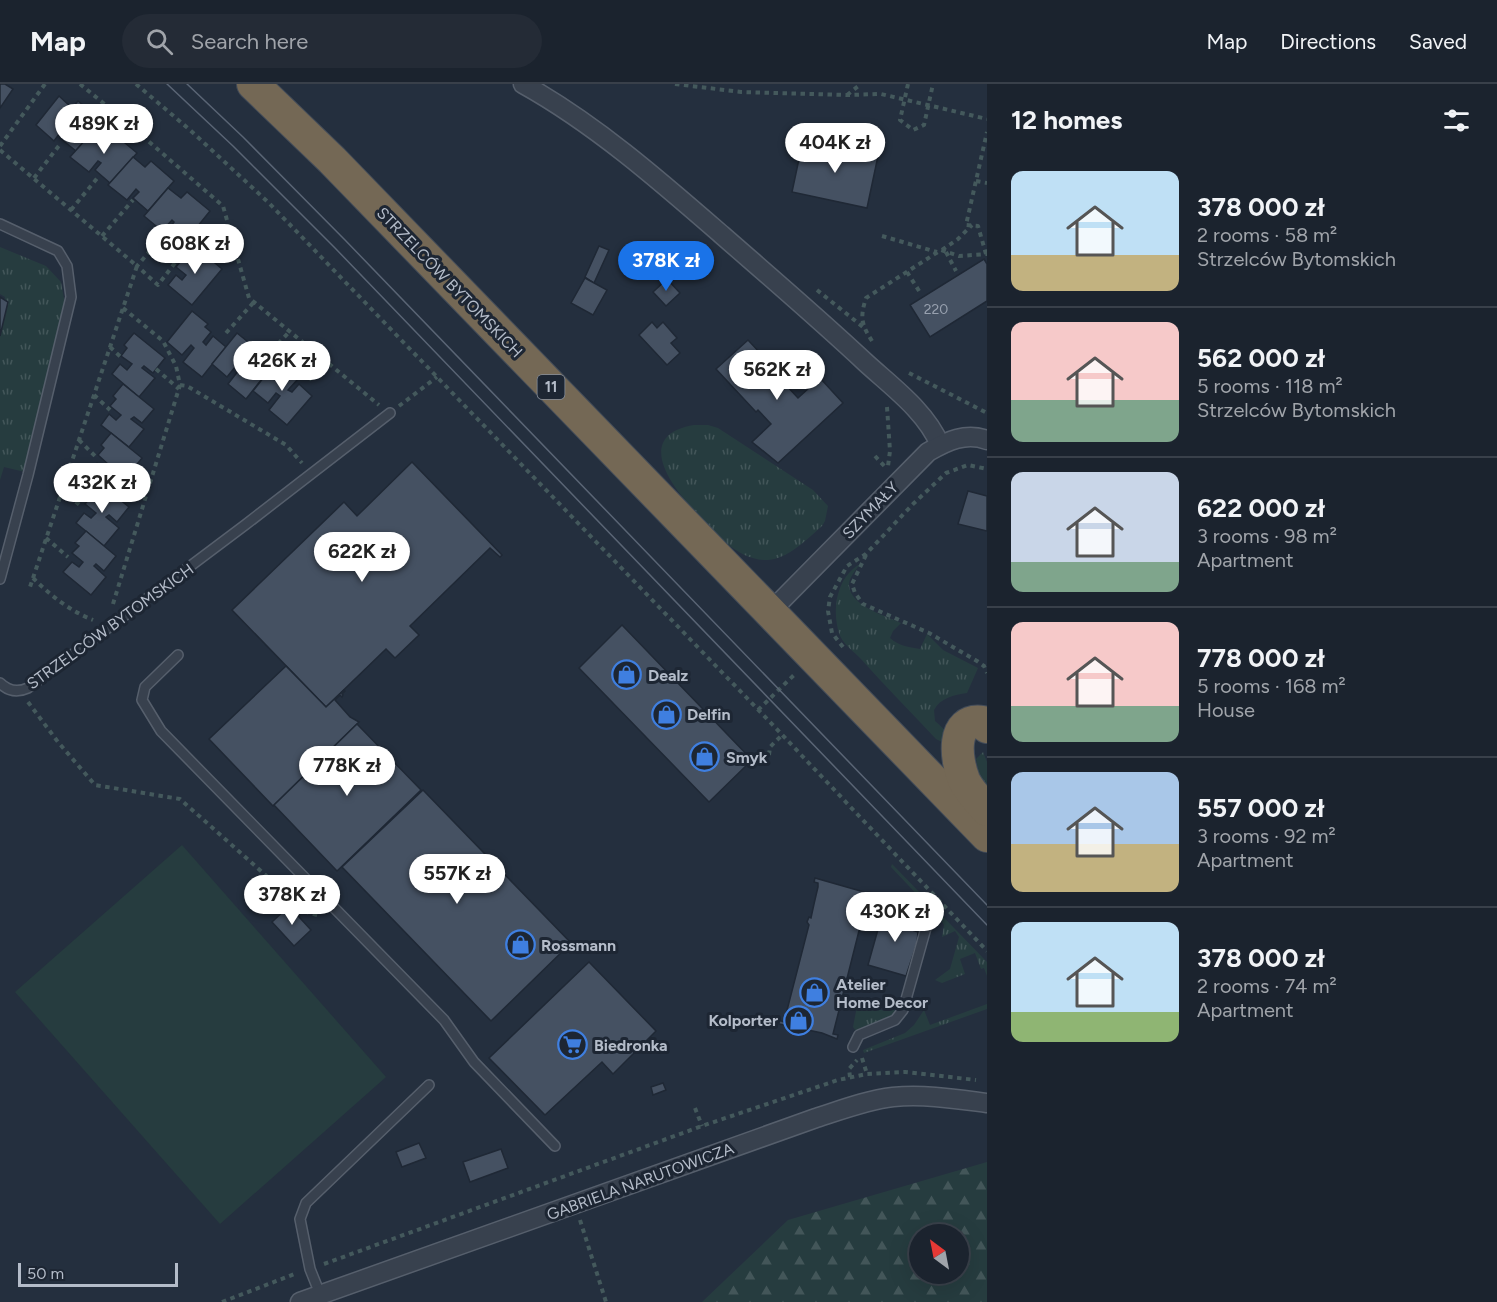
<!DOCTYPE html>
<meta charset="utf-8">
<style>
:root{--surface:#1b232e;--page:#242b36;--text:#f1f3f6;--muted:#a0a4aa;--line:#39404a;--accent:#1a73e8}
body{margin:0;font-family:Figtree,sans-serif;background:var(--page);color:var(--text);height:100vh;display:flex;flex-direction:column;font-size:22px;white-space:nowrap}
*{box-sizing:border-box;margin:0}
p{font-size:20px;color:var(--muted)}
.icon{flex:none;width:33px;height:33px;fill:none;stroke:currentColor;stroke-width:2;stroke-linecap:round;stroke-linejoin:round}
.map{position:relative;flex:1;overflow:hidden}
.details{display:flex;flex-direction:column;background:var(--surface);width:510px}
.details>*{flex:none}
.needle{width:39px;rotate:328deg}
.tools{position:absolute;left:909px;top:1140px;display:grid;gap:12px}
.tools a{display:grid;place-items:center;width:60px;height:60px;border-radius:50%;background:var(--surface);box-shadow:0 6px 24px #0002,0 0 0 2px var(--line);font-size:30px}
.scale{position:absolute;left:18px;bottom:15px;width:160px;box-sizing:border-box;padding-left:6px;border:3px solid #b4bcc9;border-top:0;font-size:16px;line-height:21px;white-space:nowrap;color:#b4bcc9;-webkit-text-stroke:4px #1d2633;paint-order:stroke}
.price{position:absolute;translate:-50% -51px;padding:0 14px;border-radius:21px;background:#fff;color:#222;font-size:20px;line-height:39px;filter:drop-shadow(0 2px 3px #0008)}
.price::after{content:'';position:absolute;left:50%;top:36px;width:18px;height:14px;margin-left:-9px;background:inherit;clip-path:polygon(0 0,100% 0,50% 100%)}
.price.selected{background:var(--accent);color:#fff}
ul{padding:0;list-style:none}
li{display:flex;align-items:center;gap:18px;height:150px;padding:0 24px}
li+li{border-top:2px solid var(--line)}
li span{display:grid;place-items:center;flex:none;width:168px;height:120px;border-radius:12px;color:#555}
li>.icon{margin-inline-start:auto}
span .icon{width:72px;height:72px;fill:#fffc;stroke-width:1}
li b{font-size:26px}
h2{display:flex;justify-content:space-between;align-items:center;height:72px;padding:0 24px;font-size:26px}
header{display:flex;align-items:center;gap:36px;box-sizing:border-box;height:84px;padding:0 30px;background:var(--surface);border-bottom:2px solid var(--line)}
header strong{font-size:28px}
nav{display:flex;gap:33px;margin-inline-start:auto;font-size:21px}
.search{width:420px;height:54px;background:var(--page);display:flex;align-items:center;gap:15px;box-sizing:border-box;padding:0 21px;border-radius:33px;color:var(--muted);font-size:22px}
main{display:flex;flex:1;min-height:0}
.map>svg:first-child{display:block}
.grass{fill:url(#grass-tufts)}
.forest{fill:url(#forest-firs);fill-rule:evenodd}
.garden{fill:#263c3f}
.building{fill:#455162;stroke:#1f2835;stroke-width:1.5}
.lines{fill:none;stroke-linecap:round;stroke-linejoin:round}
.lane-casing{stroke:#565f6c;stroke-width:12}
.street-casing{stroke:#565f6c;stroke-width:21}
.highway-casing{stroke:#434c59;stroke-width:34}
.path{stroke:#44595c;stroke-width:4;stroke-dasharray:4.5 4.5;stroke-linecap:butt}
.lane{stroke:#38414e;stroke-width:9}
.street{stroke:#38414e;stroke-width:18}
.highway{stroke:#746855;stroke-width:32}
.tram{stroke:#5a6575;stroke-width:1.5}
.labels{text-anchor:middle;stroke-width:6;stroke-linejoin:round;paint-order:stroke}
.number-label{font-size:14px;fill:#98a1af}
.shield{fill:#1d2633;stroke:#878f9c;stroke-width:1.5}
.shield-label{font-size:15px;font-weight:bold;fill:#b4bcc9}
.street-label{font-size:16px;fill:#b4bcc9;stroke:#1d2633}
.poi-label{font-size:16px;font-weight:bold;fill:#b4bcc9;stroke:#1d2633;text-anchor:start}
</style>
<header>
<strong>Map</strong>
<div class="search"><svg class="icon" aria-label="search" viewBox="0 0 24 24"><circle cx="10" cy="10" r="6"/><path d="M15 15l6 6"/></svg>Search here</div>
<nav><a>Map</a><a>Directions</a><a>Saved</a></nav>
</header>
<main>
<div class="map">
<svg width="987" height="1218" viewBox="0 0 987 1218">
<defs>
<pattern id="grass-tufts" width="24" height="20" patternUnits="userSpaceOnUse" patternTransform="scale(1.5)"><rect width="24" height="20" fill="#263c3f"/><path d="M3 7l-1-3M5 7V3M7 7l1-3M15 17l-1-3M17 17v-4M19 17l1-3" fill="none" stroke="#435659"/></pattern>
<pattern id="forest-firs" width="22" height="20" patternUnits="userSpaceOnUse" patternTransform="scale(1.5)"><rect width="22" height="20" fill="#263c3f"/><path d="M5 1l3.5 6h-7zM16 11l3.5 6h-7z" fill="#435659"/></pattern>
</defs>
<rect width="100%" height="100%" fill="#242f3e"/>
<g class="grass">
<polygon points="0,163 46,182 61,198 65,220 25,388 4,383 0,396 0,233 5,213 0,210"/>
<path d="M694,341h14l10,3 95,62 15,16 -3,15 -3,5c-15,13 -34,33 -54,34 -30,1 -53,-27 -71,-47 -26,-26 -64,-78 -3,-88z"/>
<path d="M860,480c-4,6 -11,13 -11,21 1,21 37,31 52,38l-8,8 -3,7c9,8 18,9 30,11l7,-15 16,16 35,18 -11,25c-13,2 -27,5 -33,17l1,11 10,9v10l-3,2 -6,-3c-25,-27 -51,-53 -76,-81 -7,-7 -18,-15 -21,-25 -7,-24 -3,-55 21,-69z"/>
<polygon points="983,668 987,678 987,707 979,691 976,675"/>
<polygon points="892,780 987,878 987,892 984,884 981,885 975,869 960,875 965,890 942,899 935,896 950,885 959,853 955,847 942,853 944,841 941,836 891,783"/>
<polygon points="858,917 865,919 864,922 885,927 886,924 897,927 886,936 856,947 853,943"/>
<polygon points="987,920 987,925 864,969 863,966 905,949 914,941 924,926 930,941"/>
</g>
<path class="forest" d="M987,1078v140h-285l86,-82zM920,1150h38v40h-38z"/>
<polygon class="garden" points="182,761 386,993 220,1140 15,908"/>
<g class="building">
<polygon points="0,0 5,0 13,5 0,24"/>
<polygon points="59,12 72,24 78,17 102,37 76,67 60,54 66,48 63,45 54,57 36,41"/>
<polygon points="95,45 107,55 113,49 137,69 110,99 95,86 101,79 98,77 89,88 70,73"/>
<polygon points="803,56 878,72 867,124 792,108"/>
<polygon points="133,73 145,83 151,77 174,97 148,127 133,114 139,108 136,105 127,116 108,101"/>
<polygon points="168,104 181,114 187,108 210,127 185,158 169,145 174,138 172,136 162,147 144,132"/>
<polygon points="194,161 222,185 192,221 168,201 176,191 182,196 186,191 176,183"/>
<polygon points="599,162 609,166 594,199 585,193"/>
<polygon points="984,175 987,180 987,217 930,253 910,221"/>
<polygon points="585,194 607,206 593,231 571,219"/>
<polygon points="667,195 680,209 666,222 653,208"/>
<polygon points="0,213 8,218 0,252"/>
<polygon points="192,227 208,240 205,243 211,248 203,258 206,261 213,252 226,263 202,293 183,278 194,264 191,261 182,271 167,258"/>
<polygon points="652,238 657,244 663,238 677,254 671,259 680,269 667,281 639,251"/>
<polygon points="134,249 165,274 153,289 144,282 142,284 155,294 139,313 112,290 120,280 127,286 132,280 121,272 127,264 124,261"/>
<polygon points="237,249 253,262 250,265 256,270 247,280 251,282 258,274 270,285 246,315 228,300 239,286 235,283 227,293 212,280"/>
<polygon points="748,256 787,298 785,300 798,314 820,294 843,319 778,379 752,358 771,340 758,326 756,328 716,285"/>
<polygon points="278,275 293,288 291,291 297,296 288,306 292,308 299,300 312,312 287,341 269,326 280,312 276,309 268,319 253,307"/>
<polygon points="123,300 154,325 142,339 134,333 131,335 144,345 129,363 101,341 109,330 116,336 121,331 110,322 116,315 113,312"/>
<polygon points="111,349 142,374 130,389 121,382 119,384 132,394 116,413 89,390 97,379 104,385 108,380 98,371 104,364 101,361"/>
<polygon points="412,378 502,471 500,473 490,464 410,542 419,551 395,574 386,565 326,623 232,526 344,418 357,432"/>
<polygon points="98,398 129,423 117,438 109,431 106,433 119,444 104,462 76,439 84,429 91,434 96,429 85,420 91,413 88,410"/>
<polygon points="968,407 987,412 987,447 958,440"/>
<polygon points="86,447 116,472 104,487 96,480 94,482 106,493 91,511 63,488 72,478 79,483 83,478 72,469 79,462 75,459"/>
<polygon points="622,541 752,676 709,718 579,584"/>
<polygon points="286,582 326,623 344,606 345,607 342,610 343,611 342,613 340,611 335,616 350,633 359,638 273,722 209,655"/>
<polygon points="357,640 421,706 337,787 274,721"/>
<polygon points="423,706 571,859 491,937 342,783"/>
<polygon points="815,794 864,808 875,809 874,812 868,811 866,819 833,950 838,951 837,955 822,949 779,940 779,936 784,938 809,841 807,838 809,833 811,834 814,820 818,803 818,799 814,798"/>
<polygon points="289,822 311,846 294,862 272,838"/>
<polygon points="884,824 916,832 912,846 918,848 917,859 906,892 868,881"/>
<polygon points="589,878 656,947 613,990 602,978 545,1031 489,974"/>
<polygon points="663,999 666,1006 653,1011 651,1003"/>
<polygon points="419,1059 426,1074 402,1083 396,1068"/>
<polygon points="501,1065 508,1084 470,1098 463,1078"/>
</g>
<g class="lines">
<defs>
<g id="lane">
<polyline points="0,140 58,167 67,182 71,213 28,391 0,495"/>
<polyline points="178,571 145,603 142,616 161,647 444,936 474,978 555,1062"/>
<path d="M0,599c8,8 17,10 28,5l217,-163 145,-112"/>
<polyline points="853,963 859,951 895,936 903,926 926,844 925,828"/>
<polyline points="320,1210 310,1185 300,1135 306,1119 429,1001"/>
</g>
<g id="street">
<path d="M523,0c72,40 137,97 199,151 48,42 96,83 143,127 26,24 61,49 75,83"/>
<path d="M769,529l159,-161c19,-11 38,-20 59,-12"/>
<path d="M300,1218l516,-184c25,-8 51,-18 77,-21 32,-3 63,2 94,6"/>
</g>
<g id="highway">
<polyline points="253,0 332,76 987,752"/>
<path d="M987,643l-4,-5c-33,-5 -27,38 -19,58 5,11 14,20 23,30"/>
</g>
</defs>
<use href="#lane" class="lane-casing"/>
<use href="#street" class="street-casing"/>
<use href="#highway" class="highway-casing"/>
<g class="path">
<polyline points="80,0 124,36 223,122 249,214 379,321"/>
<polyline points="136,0 190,46 269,119 770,638 987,867"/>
<polyline points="675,0 741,8 846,11 881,10 987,35"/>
<polyline points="908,0 900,36 913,46 924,41 933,0"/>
<polyline points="847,11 861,0"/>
<polyline points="0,62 45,0"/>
<polyline points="0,66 137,182 29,506"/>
<polyline points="34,94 61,59"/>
<polyline points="976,97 987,99"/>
<polyline points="71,126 99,92"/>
<polyline points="168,146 137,182 158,201 181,171"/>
<polyline points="102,152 133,116"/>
<polyline points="882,152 937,168"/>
<polyline points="942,166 958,155 972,141"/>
<polyline points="946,168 956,187"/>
<polyline points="986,170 978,142 966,141 987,48"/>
<polyline points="907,188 921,210"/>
<polyline points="817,206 863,243"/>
<polyline points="226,249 254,218"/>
<path d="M872,257c-11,-17 -12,-24 -6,-43l75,-48 18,6 28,-2"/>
<polyline points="110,263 123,275"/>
<polyline points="266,273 290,247"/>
<polyline points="156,285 179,305"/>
<polyline points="909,289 987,329"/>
<polyline points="309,296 326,276"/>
<polyline points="180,301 187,302 286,361 302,379"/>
<polyline points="94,311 110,326"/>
<polyline points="399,322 437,293"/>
<polyline points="887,323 890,367 888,382"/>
<polyline points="79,356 98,375"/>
<polyline points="875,372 887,385"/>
<polyline points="62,406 82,423"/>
<polyline points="46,454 68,473"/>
<polyline points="866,471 852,500 855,509 863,520 929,549 977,577 984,582 987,589"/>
<path d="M33,494c17,17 37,33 60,42"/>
<polyline points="113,520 180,301 176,282 163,257 123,224"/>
<polyline points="843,563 832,549 828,527 830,513 847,482 866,470 913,420 946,389 968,381 987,385"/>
<polyline points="28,618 58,658 95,701 180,715 307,828 320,832"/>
<polyline points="758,626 794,591"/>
<polyline points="769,671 770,663 782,651"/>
<polyline points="862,974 867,990"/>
<polyline points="850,993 849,985 857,976"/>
<polyline points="695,1024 702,1042"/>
<polyline points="580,1136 606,1218"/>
<polyline points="324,1180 702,1042 838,996 867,990 905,988 976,996"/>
<polyline points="222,1218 297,1189"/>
</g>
<use href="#lane" class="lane"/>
<use href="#street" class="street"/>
<use href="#highway" class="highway"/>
<g class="tram">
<polyline points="167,0 233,62 335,164 987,841"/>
<polyline points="187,0 243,53 345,156 987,821"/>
</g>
</g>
<defs>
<symbol id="shop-ring" viewBox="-11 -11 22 22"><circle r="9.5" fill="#1d2633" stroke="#3f7fe0" stroke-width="1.5"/><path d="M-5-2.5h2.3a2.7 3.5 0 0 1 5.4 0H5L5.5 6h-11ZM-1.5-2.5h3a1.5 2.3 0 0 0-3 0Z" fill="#3f7fe0"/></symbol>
<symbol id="supermarket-ring" viewBox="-11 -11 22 22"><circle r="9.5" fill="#1d2633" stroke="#3f7fe0" stroke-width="1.5"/><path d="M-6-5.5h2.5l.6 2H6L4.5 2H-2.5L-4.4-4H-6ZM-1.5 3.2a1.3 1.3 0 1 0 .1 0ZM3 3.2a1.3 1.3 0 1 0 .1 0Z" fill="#3f7fe0"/></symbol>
</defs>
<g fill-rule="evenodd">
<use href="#shop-ring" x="610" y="574" width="33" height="33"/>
<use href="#shop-ring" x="650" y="614" width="33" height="33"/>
<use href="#shop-ring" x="688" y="656" width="33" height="33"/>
<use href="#shop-ring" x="504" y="844" width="33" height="33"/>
<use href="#shop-ring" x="798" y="892" width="33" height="33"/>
<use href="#shop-ring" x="782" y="920" width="33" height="33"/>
<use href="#supermarket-ring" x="556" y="944" width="33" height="33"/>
</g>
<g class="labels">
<g class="number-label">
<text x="936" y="230">220</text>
</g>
<rect class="shield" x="537.5" y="291" width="27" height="24" rx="4.5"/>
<g class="shield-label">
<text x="551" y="308">11</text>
</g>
<g class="street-label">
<text transform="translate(450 198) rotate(46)" y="6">STRZELCÓW BYTOMSKICH</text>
<text transform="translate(870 426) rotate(-46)" y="6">SZYMAŁY</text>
<text transform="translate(110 542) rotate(-36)" y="6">STRZELCÓW BYTOMSKICH</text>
<text transform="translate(640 1097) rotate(-20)" y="6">GABRIELA NARUTOWICZA</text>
</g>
<g class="poi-label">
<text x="648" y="597">Dealz</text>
<text x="687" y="636">Delfin</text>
<text x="726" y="679">Smyk</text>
<text x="541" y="867">Rossmann</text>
<text x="836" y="906">Atelier<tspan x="836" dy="18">Home Decor</tspan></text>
<text x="778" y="942" text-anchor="end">Kolporter</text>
<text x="594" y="967">Biedronka</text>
</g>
</g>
</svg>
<div class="tools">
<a><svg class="needle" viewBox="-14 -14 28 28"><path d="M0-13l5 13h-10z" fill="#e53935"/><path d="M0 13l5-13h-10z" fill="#a0a4aa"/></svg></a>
</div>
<div class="scale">50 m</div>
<b class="price" style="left:104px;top:71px">489K zł</b>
<b class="price" style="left:835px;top:90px">404K zł</b>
<b class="price" style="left:195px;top:191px">608K zł</b>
<b class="price selected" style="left:666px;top:208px">378K zł</b>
<b class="price" style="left:282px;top:308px">426K zł</b>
<b class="price" style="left:777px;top:317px">562K zł</b>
<b class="price" style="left:102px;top:430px">432K zł</b>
<b class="price" style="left:362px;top:499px">622K zł</b>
<b class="price" style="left:347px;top:713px">778K zł</b>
<b class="price" style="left:457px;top:821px">557K zł</b>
<b class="price" style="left:292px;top:842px">378K zł</b>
<b class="price" style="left:895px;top:859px">430K zł</b>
</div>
<section class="details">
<h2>12 homes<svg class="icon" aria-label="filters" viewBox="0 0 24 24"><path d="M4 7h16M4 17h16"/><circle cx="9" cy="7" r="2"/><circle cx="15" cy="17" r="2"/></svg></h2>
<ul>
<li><span style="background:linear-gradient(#bfe0f5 70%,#c2b280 0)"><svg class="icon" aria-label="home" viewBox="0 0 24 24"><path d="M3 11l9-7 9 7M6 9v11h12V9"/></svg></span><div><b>378 000 zł</b><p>2 rooms · 58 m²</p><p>Strzelców Bytomskich</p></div></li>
<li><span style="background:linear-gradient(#f6c9c9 65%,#7fa58c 0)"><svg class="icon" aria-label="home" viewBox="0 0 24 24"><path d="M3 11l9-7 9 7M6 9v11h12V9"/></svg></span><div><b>562 000 zł</b><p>5 rooms · 118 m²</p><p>Strzelców Bytomskich</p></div></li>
<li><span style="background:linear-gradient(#c9d6e8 75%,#7fa58c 0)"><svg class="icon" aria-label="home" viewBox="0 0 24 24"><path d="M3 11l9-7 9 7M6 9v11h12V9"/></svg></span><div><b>622 000 zł</b><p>3 rooms · 98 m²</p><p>Apartment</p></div></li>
<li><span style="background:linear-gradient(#f6c9c9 70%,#7fa58c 0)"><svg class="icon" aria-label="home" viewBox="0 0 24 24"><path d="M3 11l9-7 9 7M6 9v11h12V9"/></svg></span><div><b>778 000 zł</b><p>5 rooms · 168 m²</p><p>House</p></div></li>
<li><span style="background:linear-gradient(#a9c7e8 60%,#c2b280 0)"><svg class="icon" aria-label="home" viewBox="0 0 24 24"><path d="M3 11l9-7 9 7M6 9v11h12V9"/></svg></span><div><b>557 000 zł</b><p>3 rooms · 92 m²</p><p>Apartment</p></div></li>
<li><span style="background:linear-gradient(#bfe0f5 75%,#8fb573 0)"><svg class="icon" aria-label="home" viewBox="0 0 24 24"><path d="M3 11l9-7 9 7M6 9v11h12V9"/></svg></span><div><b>378 000 zł</b><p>2 rooms · 74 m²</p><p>Apartment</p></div></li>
</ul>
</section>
</main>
